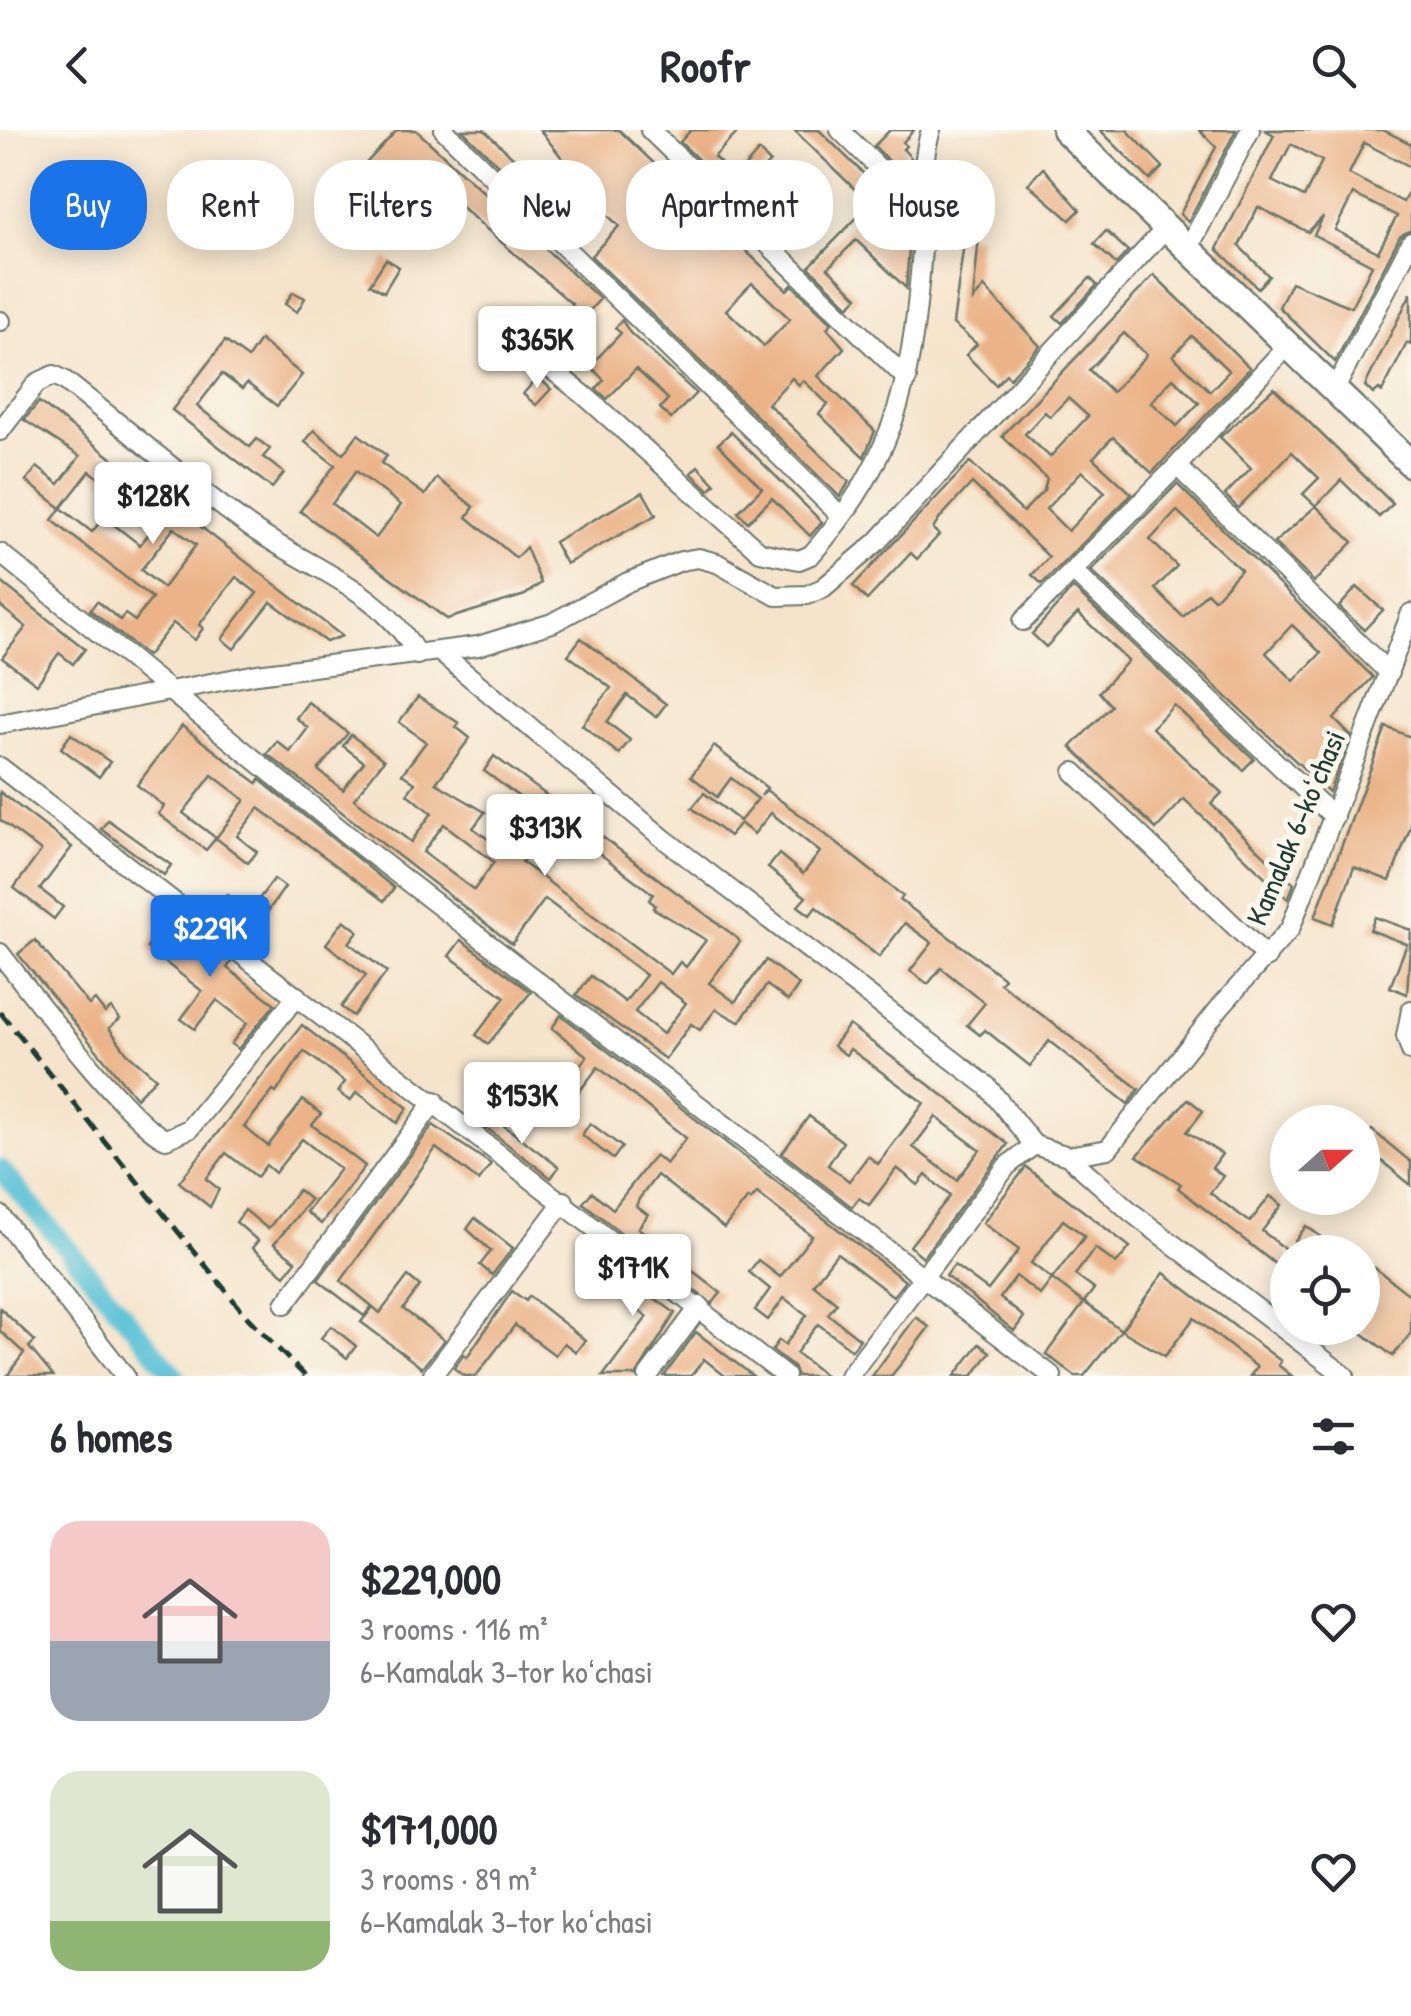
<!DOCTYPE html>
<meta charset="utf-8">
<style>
:root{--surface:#fff;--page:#f7f7f7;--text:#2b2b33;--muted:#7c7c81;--accent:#1a73e8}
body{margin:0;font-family:"Patrick Hand",sans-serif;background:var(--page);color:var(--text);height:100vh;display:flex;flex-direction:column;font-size:38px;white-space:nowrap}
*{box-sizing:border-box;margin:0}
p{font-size:32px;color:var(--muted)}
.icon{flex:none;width:55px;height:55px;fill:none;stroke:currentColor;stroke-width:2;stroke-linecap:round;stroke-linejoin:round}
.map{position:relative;height:1246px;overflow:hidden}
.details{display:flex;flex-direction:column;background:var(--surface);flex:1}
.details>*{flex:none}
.top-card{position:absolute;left:30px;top:30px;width:1352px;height:90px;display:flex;gap:20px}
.needle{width:65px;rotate:69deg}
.buttons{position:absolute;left:1270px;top:975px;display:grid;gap:20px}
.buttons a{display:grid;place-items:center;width:110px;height:110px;border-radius:50%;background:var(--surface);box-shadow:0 5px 25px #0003;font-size:50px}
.price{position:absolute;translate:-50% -85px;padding:0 22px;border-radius:10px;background:#fff;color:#222;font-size:32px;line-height:65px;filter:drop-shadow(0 2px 5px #0008)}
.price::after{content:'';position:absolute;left:50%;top:60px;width:30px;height:22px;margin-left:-15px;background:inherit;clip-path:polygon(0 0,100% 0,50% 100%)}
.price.active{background:var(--accent);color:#fff}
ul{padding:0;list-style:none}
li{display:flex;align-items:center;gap:30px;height:250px;padding:0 50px}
li span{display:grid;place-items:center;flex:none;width:280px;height:200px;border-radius:30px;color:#555}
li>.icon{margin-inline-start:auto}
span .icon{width:120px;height:120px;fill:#fffc;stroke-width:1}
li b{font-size:42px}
h2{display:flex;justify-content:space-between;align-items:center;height:120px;padding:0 50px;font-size:42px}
.pill{padding:0 35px;border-radius:40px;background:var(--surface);box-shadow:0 5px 25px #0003;font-size:35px;line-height:90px}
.pill.active{background:var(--accent);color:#fff}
header{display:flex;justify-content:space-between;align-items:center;height:130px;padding:0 50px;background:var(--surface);font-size:45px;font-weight:800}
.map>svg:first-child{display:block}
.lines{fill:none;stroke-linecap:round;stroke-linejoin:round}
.canal{stroke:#5ac2d7;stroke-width:20}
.building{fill:#ebb387;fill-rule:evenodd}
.street-casing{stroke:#6a7769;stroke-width:22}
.secondary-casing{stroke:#6a7769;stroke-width:30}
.street{stroke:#fff;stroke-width:18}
.secondary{stroke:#fff;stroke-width:25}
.rail{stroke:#1f3d34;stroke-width:5;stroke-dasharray:15 8;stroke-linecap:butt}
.labels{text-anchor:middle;stroke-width:10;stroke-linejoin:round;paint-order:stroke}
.street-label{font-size:30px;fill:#1f3d34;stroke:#fbf7ec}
</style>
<header><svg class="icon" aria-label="back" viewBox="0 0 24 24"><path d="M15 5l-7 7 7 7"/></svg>Roofr<svg class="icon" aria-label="search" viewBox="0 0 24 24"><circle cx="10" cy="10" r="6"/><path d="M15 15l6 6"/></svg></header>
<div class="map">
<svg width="1411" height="1246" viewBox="0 0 1411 1246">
<rect width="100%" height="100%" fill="#fbf7ec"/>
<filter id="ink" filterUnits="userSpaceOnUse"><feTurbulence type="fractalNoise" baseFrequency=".01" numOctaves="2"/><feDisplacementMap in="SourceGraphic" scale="20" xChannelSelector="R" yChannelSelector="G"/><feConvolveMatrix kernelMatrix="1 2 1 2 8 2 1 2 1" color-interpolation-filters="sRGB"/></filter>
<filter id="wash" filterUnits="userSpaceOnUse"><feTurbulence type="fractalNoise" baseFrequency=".0048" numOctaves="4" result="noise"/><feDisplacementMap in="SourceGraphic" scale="40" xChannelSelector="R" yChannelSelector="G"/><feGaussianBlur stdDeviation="2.25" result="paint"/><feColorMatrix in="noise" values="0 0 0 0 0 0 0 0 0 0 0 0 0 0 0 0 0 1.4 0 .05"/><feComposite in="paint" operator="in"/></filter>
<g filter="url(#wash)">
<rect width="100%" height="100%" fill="#f5e4cb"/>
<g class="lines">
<polyline class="canal" points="0,1039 175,1246"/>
</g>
<g id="blocks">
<g class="building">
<polygon points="397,0 416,0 600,169 551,223 537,212 572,174 426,46 396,78 358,42"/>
<polygon points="462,0 484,0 535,48 524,60"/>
<path d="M540,0h79l168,160 5,-5 40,38 -5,5 17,20 -26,28 57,55 -11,26 -45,-43 9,-10 -25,-24 -4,5 -7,-7 -24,26 81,78 -9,15 -249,-241 28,-30 -59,-56 6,-7zM752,153l38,36 -26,27 -38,-36z"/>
<polygon points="691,0 740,0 714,27 735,48 759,21 770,32 746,58 768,79 794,52 806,64 771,100 680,12"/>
<polygon points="794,0 819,0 911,90 906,158 856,110 828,138 858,167 849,176 809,137 870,74"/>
<polygon points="890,0 914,0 903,12 906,16 903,19 912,29 900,42 874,16"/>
<polygon points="1100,0 1127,0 1163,37 1150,50"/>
<polygon points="1199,0 1236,0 1188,92 1180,84 1216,17"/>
<path d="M1265,0h118l28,14v23l-47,-24 -15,31 54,28 8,-15v43l-11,6 -65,126 -56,-55 12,-25 60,25 21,-42 -58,-30 9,-18 -15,15 -50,-25 -19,39 30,30 -11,12 -41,-39 57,-114zM1291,14l31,17 -18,36 -32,-16zM1353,64l44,22 -19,36 -43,-22z"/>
<polygon points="1043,38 1080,80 1070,90 1028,54"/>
<polygon points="1106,101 1128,121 1116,134 1094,114"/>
<polygon points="965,105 979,106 973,170 984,157 1040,216 1010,248 1006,244 996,255 966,225 977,214 953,194"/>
<polygon points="386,129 399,137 384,162 370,154"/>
<path d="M1154,145l96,93 -98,105 -39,-36 -20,21 39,36 -90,90 -10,-9 17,-18 -77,-74 -32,35 -7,11 6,6 -22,24 -6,-6 -44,47 -14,-14 117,-124 53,50 21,-22 3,-11 -45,-43zM1124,203l23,22 -35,37 -23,-22zM1192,206l37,35 -19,20 -37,-35zM1173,248l26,25 -22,23 -26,-24zM1068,268l20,18 -38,41 -25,-23 20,-22 5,5zM1082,341l23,21 -37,39 -22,-22z"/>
<polygon points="1090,148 1097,155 1062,193 1054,186"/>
<polygon points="293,162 305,168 297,182 285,174"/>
<polygon points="1411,163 1411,215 1407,213 1382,262 1379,259 1373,264 1365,256"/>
<polygon points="622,190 630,203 696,263 671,289 660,278 668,269 636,239 607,269 596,259 604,250 590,236 621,203 615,198"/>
<polygon points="260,210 302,245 277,276 247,253 242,259 222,244 197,276 250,317 257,309 270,319 263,327 284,343 272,358 172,280 225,211 248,228"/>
<polygon points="538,247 551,259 536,275 523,264"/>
<polygon points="1274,258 1393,374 1379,387 1341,350 1316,376 1303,364 1319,348 1292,322 1238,378 1225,365 1251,338 1220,307"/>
<path d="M39,272l30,23 273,211 -16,6 -55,-40 -37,47 -12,-10 35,-46 -21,-16 -37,48 4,3 -8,12 -22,-17 -26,33 -57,-46 7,-9 23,19 5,-6 10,7 17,-23 -100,-78 9,-12 -35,-27 11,-14 22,17 21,-28 -56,-36zM90,341l24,19 -6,8 13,11 10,-14 30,23 -21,27 -36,-28 -12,15 -31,-24zM174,398l22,17 -33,43 -22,-18z"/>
<path d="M314,300l29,24 15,-20 29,22 -6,7 44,32 12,-17 37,29 -7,10 49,41 10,-11 15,36 -16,12 -78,24 -147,-108 35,-46 -30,-23zM356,341l45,34 -25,33 -44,-34z"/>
<polygon points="731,302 822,392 810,406 772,368 748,392 738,382 762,358 718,314"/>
<polygon points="698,336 715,354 709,360 691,343"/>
<path d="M1177,354l196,193 -39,42 17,17 -22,56 -238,-221zM1177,381l64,59 -27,29 -7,-7 -24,25 -28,-28 22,-23 -27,-26zM1292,495l29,28 -27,28 -28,-28z"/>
<polygon points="643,362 656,385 566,434 554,412"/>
<polygon points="1316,376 1353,412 1314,452 1274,413"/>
<polygon points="0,451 85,519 73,534 59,523 37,554 2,528 26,497 0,476"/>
<polygon points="1357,457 1383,480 1364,500 1339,477"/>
<polygon points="1073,458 1254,629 1243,640 1174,575 1152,598 1222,663 1211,674 1294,754 1288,769 1184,669 1156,699 1071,617 1111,576 1099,562 1128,531 1078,483 1046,517 1032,504"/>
<polygon points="581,508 666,574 656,587 627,565 607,592 630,610 619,624 582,595 611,558 568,525"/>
<path d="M418,567l41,26 -3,4 14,11 -34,45 49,29 -12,16 34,25 31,-42 -54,-40 10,-15 238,178 8,8 -31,41 26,19 31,-42 33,25 -11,16 -21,-16 -28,37 -23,-13 -16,21 -9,-6 -26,35 -89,-64 15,-19 34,26 21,-27 -101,-76 -33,45 -245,-190 10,-13 13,11 18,-24 -12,-10 12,-16 40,31 -30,37 25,20 21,-28 -21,-16 8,-11 33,25 -30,39 57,43 21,-29 -25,-19 8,-11 -13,-9 24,-32 -27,-20zM554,689l99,75 -4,6 6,5 -2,3 53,32 -20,27 -6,-5 -9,12 -149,-112zM444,694l50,38 -20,28 -51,-38zM658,852l28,21 -23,31 -28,-22z"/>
<path d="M182,596l75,57 3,-3 134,108 -10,13 -125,-93 -22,28 20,16 -9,11 -32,-25 -10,12 -48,-36 6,-8 -27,-21zM212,645l33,25 -29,38 -33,-25z"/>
<polygon points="1386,597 1411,607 1411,696 1390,751 1354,737 1333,794 1315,787"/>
<polygon points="71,604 110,632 99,647 61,618"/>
<polygon points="714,616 767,658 761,666 766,660 806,689 903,766 900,770 1004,848 1000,853 1139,959 1128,974 1049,911 1030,936 985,900 980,905 967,895 985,873 941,838 928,854 910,841 932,813 905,793 879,827 816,777 810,785 798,776 806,767 768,738 779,724 803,744 820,722 771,683 754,704 740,693 729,706 692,678 704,663 740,691 758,669 731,648 717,667 691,646"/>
<polygon points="0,662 72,717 40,759 63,777 54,789 14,758 41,721 0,690"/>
<polygon points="108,690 171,735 164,745 101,699"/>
<polygon points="274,749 285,757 246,812 211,785 227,765 249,782"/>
<polygon points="1375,787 1411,800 1407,864 1390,857 1407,814 1370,800"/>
<polygon points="166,790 192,811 196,805 231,832 227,838 275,874 238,919 231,914 247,893 217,870 195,899 181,889 202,861 147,818"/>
<polygon points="344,790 358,801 349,813 387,842 353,886 341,877 366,845 326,814"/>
<polygon points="35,810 89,875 95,870 105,883 111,878 120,889 109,898 127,923 156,948 136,968 18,824"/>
<polygon points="461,810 531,862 488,914 476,905 505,867 449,826"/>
<polygon points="561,885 905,1151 893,1166 837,1123 813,1154 837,1173 828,1184 860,1209 852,1220 818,1194 796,1223 826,1246 797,1246 793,1237 772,1220 779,1210 785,1215 807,1185 784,1168 768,1190 755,1180 770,1159 749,1142 758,1130 780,1147 812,1106 757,1063 751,1070 748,1068 724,1098 657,1045 639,1069 636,1076 648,1085 638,1098 721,1163 712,1174 583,1073 592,1062 613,1079 655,1025 666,1034 686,1008 598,937 557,991 512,956 521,945 554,970 587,926 552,898"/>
<polygon points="302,895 408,978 397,993 357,962 350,971 338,962 345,952 304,921 276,963 273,961 244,997 268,1016 303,970 321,984 312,995 365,1036 321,1094 306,1082 340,1039 302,1009 275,1043 266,1035 257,1047 226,1023 206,1049 219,1059 210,1077 179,1052"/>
<path d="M849,895l159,119 -85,113 -13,-11 40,-50 -24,-21 -8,10 -21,-17 -28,37 -10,-7 -7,9 -70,-54 27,-37 34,26 -15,23 21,16 19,-25 10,8 46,-61 -74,-54 -4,6 -13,-9zM936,987l44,33 -23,30 -44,-33z"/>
<polygon points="1188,969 1203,981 1187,1002 1222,1024 1212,1038 1223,1046 1210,1063 1250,1092 1270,1066 1282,1075 1262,1101 1288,1121 1306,1096 1320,1106 1308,1122 1288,1122 1288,1144 1178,1058 1181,1054 1137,1026"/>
<polygon points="491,986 559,1037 551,1048 484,996"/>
<polygon points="590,993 622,1017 613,1029 582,1005"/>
<polygon points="433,995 491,1034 479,1051 436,1018 341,1151 372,1176 364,1186 318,1150"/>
<polygon points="1372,1000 1411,1032 1411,1055 1373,1024 1362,1037 1362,1011"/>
<path d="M1026,1037l104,80 -14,17 -21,-16 -20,27 19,14 -10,13 37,28 -37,46h-9l-29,-22 38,-51 -32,-24 -12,16 -24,-19 -16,22 24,19 -10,14 -68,-55 8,-11 34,25 31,-40 -36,-27zM1063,1090l22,16 -33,43 -21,-16z"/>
<polygon points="298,1060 310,1070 274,1114 296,1131 285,1145 252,1118 258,1111 236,1092 245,1080 268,1099"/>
<polygon points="475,1088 513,1118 492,1145 480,1135 491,1121 467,1099"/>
<polygon points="593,1123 675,1183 636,1246 603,1246 647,1187 584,1135"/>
<polygon points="1375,1138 1411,1166 1411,1203 1393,1226 1362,1203 1362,1155"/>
<polygon points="1164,1143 1281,1231 1278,1235 1292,1246 1250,1246 1257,1237 1194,1188 1165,1226 1121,1200"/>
<polygon points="408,1146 420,1156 403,1179 444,1210 422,1238 361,1192 373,1177 380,1183"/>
<polygon points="512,1161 526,1171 529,1166 585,1210 576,1222 564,1213 555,1225 515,1195 476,1246 464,1246 454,1238 464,1224 467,1227"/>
<polygon points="0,1178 35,1211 29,1217 53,1246 7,1246 24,1223 0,1201"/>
<polygon points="916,1187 929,1197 905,1229 891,1246 872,1246"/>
<polygon points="331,1196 356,1216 347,1228 321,1208"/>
<polygon points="696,1202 753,1246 725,1246 704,1229 691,1246 664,1246"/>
<polygon points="979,1214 990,1222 973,1246 955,1246"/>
</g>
</g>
</g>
<g filter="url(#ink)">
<use href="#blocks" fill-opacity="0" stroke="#6a7769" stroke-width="2.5"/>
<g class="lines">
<defs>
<g id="street">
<polyline points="444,0 841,386"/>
<polyline points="650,0 907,249"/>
<polyline points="840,0 894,53 920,69"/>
<polyline points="1187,121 1250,0"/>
<polyline points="0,191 1,191"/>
<path d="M509,206l75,59 176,157 39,8 12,-5c92,-105 102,-184 112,-319 3,-37 -4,-69 8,-106"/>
<polyline points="1335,259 1411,112"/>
<path d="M0,301l37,-48 17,-8 10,5c62,48 122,101 186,147 59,41 132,62 167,128"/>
<polyline points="1177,336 1389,543"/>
<polyline points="0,423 361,716 1052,1246"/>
<polyline points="1073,441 1334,687"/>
<polyline points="1023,491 1177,336 1288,215"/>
<polyline points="440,522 664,709 987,956 1034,1015"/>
<polyline points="0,594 257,544 478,516 552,493 628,452 681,431 698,428 717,433 776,466 807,465 823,458 876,413 1165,99"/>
<polyline points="0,637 785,1246"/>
<polyline points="1074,642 1267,827"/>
<path d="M0,823c28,36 131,173 166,186l23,-10 108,-133"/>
<polyline points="1411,880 1406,906 1411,921"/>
<polyline points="1068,1026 1108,1019 1221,876 1290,799 1411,483"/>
<polyline points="0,1085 125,1246"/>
<polyline points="285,1174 435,971"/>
<polyline points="432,1246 564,1071"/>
<polyline points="648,1246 700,1176"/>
<polyline points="849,1246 1007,1036 1034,1015 1068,1026 1131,1082 1345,1246"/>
</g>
<polyline id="secondary" points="1065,0 1411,334"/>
</defs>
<use href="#street" class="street-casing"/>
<use href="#secondary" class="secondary-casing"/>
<use href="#street" class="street"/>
<use href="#secondary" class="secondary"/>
<polyline class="rail" points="0,882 248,1188 305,1246"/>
</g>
</g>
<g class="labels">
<g class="street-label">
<text transform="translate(1296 698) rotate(-67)" y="10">Kamalak 6-koʻchasi</text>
</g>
</g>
</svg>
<div class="buttons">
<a><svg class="needle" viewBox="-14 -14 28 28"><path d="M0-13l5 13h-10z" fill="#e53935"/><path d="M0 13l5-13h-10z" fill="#7c7c81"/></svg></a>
<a><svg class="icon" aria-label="locate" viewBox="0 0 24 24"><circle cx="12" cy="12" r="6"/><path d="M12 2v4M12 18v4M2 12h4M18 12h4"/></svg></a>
</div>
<b class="price" style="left:537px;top:261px">$365K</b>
<b class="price" style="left:153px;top:417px">$128K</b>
<b class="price" style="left:545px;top:749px">$313K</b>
<b class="price active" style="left:210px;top:850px">$229K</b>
<b class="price" style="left:522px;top:1017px">$153K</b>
<b class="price" style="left:633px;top:1189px">$171K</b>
<div class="top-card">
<a class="pill active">Buy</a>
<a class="pill">Rent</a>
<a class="pill">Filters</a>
<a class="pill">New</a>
<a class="pill">Apartment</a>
<a class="pill">House</a>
</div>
</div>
<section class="details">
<h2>6 homes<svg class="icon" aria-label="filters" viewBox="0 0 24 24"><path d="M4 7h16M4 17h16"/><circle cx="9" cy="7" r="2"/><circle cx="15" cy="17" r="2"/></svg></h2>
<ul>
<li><span style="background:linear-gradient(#f6c9c9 60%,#9aa5b1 0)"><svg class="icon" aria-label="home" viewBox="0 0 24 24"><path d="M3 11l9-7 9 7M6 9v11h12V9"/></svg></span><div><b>$229,000</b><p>3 rooms · 116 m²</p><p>6-Kamalak 3-tor koʻchasi</p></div><svg class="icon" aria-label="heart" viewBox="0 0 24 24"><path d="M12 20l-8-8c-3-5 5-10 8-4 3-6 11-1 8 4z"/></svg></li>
<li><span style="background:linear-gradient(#dfe7d0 75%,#8fb573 0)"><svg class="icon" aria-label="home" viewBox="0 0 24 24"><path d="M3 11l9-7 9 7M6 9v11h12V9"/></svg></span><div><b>$171,000</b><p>3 rooms · 89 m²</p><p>6-Kamalak 3-tor koʻchasi</p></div><svg class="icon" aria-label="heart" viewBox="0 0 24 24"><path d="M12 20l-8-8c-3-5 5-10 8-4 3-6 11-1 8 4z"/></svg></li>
</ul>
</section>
